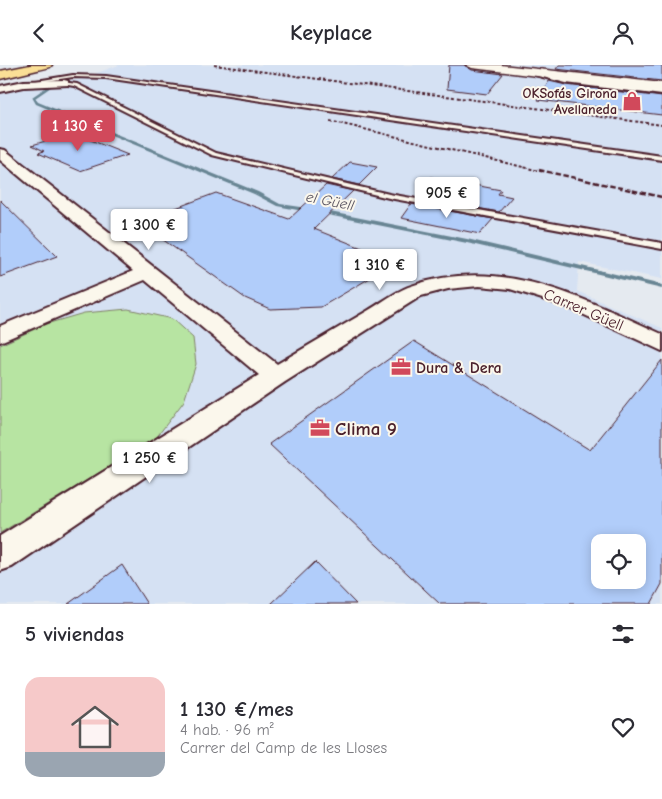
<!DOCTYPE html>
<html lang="es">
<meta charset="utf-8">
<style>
:root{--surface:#fff;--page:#f2f2f3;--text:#2b2b33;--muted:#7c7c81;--accent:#d1495b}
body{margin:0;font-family:"Comic Neue",sans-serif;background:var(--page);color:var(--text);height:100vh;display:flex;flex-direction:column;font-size:19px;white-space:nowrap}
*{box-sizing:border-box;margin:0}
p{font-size:16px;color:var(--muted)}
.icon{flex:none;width:28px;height:28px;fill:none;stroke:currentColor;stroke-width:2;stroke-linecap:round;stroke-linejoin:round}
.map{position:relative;height:539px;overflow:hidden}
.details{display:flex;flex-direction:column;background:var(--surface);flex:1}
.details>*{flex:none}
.fabs{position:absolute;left:591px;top:469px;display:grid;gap:10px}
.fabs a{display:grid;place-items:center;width:55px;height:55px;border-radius:10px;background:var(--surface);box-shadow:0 2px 12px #0003;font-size:25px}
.price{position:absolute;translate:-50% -42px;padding:0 11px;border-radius:5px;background:#fff;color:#222;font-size:16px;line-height:32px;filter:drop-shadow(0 1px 2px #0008)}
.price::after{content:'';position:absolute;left:50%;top:30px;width:15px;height:11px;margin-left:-8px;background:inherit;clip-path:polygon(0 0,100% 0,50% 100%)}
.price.on{background:var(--accent);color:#fff}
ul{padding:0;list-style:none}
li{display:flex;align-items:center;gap:15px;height:125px;padding:0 25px}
li span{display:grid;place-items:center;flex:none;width:140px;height:100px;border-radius:15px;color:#555}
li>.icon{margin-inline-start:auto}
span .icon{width:60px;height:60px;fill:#fffc;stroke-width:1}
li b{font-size:21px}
h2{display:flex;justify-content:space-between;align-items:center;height:60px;padding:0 25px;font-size:21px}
header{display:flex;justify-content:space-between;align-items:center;height:65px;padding:0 25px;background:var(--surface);font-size:22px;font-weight:700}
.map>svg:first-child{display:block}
.built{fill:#d5e1f3;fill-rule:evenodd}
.green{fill:#b7e4a2;stroke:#808266}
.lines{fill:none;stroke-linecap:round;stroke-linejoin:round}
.stream{fill:#678593;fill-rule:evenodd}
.building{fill:#b1cdfa;stroke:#4a1f2b;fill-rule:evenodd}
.service-casing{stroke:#4a1f2b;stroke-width:4}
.minor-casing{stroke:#4a1f2b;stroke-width:4}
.secondary-casing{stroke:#4a1f2b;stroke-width:3}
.trunk-casing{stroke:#4a1f2b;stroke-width:3}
.service{fill:#fbf7ec;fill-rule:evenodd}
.minor{fill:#fbf7ec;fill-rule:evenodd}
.secondary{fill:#fbf7ec;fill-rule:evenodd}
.trunk{fill:#fadf96;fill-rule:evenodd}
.rail-far1{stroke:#4a1f2b;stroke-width:2;stroke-dasharray:3 2;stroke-linecap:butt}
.rail{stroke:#4a1f2b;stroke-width:2.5;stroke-dasharray:5.5 2.5;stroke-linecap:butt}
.labels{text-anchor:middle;stroke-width:4;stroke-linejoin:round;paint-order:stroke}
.far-poi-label{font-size:14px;font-weight:bold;fill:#4a1f2b;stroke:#fbf7ec;text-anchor:end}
.far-water-label{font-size:15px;font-style:italic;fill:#58525f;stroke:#fbf7ec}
.street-label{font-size:16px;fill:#4a1f2b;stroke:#fbf7ec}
.poi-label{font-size:16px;font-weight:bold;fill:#4a1f2b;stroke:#fbf7ec;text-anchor:start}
.near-poi-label{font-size:19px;font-weight:bold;fill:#4a1f2b;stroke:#fbf7ec;text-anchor:start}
</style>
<header><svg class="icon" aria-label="back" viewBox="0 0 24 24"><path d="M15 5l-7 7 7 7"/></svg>Keyplace<svg class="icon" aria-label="person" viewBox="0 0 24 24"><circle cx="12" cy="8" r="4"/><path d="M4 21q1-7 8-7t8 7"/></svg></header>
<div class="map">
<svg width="662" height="539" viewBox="0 0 662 539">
<rect width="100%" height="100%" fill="#e5eaf0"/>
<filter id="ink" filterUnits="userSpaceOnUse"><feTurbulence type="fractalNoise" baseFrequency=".02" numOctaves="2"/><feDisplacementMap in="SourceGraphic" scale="10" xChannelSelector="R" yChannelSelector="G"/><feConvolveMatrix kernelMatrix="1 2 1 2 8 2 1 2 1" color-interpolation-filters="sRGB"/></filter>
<g filter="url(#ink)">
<path class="built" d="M119,0h541v23h2v191l-83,-17 -2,29 85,37v276h-662v-517l38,-7h40zM600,478h38v37h-38z"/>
<polygon class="green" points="128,244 172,254 193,273 196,299 184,336 156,373 0,468 0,280 46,259 84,248"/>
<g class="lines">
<g class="stream">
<polygon points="51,19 54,20 35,33 38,37 258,127 280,139 308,143 311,145 308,147 277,141 254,129 36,39 32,32"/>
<polygon points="320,145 467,174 662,220 662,224 467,178 318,148 318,146"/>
</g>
</g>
<g class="building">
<polygon points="449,0 464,0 472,5 503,9 487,29 447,24"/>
<polygon points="559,0 662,0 662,16 556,4"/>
<polygon points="549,16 566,20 662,32 662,50 538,35"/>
<polygon points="73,68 128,90 80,106 38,88 44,86 32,80"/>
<polygon points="350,97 377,102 359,120 332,114"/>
<polygon points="431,112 501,125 498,129 512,132 499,147 417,132"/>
<polygon points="326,120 353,126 314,164 397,197 321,242 270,244 245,233 138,157 216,128 289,154"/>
<polygon points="0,135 57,191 0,212"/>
<polygon points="411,139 493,154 480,169 401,153"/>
<path d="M414,276l176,109 72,-90v224l-11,20h-211l-171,-160zM600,478h38v37h-38z"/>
<polygon points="315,497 356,539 271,539"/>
<polygon points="122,500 147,539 68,539"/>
</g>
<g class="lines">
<defs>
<g id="service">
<polygon points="73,10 106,11 662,91 662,95 106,13 73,12 26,19 24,18"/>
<polygon points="62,17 77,19 216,88 389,129 662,178 662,184 389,133 212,90 74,21 62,19"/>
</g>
<g id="minor">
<polygon points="538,5 566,12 662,24 662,30 566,18 535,10 533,8"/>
<polygon points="64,15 68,16 68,20 24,22 0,27 0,21 24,16"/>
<path d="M0,84l5,1 272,214c31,-18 61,-36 92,-54 12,-7 26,-18 39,-23 91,-33 172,10 254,47v17l-97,-45 -55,-17 -31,-3 -31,3 -27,7 -136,86 -273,185 -12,4v-35l259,-161 -114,-95 -145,62v-16l133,-55 -133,-111z"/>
</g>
<polygon id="secondary" points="466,0 501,0 662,18 662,26 472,3"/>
<polygon id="trunk" points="30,0 52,0 50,2 0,14 0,6"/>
</defs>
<use href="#service" class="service-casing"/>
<use href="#minor" class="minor-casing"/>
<use href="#secondary" class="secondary-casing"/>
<use href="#trunk" class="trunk-casing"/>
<use href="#service" class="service"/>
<use href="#minor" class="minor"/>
<use href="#secondary" class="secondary"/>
<use href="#trunk" class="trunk"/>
<g class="rail-far1">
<polyline points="214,0 662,60"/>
<polyline points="330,56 544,107"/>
</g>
<polyline class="rail" points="539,105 662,132"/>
</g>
</g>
<defs>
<symbol id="shop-bare" viewBox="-9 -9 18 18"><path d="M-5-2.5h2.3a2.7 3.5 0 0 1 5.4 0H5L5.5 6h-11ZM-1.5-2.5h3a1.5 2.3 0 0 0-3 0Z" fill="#d1495b" stroke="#fbf7ec" stroke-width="2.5" paint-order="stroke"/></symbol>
<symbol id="office-bare" viewBox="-9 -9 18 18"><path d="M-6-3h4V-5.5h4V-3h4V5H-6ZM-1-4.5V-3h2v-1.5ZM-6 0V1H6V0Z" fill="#d1495b" stroke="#fbf7ec" stroke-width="2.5" paint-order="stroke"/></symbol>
</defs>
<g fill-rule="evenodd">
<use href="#shop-bare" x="618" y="22" width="28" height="28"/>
<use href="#office-bare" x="387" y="288" width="28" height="28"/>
<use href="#office-bare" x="306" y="349" width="28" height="28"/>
</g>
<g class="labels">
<g class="far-poi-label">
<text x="617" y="33">OKSofás Girona<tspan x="617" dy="16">Avellaneda</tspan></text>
</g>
<g class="far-water-label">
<text transform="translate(330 136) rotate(11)" y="5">el Güell</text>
</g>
<g class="street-label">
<text transform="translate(584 244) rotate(23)" y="6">Carrer Güell</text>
</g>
<g class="poi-label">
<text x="416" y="308">Dura &amp; Dera</text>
</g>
<g class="near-poi-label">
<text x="335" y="370">Clima 9</text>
</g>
</g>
</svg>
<div class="fabs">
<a><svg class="icon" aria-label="locate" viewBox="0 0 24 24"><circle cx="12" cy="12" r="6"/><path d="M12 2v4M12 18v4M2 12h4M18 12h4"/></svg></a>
</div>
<b class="price on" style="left:78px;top:87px">1 130 €</b>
<b class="price" style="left:447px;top:154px">905 €</b>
<b class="price" style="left:149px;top:186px">1 300 €</b>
<b class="price" style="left:380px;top:226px">1 310 €</b>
<b class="price" style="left:150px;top:419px">1 250 €</b>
</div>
<section class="details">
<h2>5 viviendas<svg class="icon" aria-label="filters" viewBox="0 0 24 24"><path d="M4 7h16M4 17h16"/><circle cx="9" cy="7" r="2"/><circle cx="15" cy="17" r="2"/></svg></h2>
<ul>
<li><span style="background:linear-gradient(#f6c9c9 75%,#9aa5b1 0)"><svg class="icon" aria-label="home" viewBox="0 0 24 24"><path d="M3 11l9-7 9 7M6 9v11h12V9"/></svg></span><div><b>1 130 €/mes</b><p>4 hab. · 96 m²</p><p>Carrer del Camp de les Lloses</p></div><svg class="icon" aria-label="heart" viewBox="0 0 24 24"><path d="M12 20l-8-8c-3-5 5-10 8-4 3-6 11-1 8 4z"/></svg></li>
</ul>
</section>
